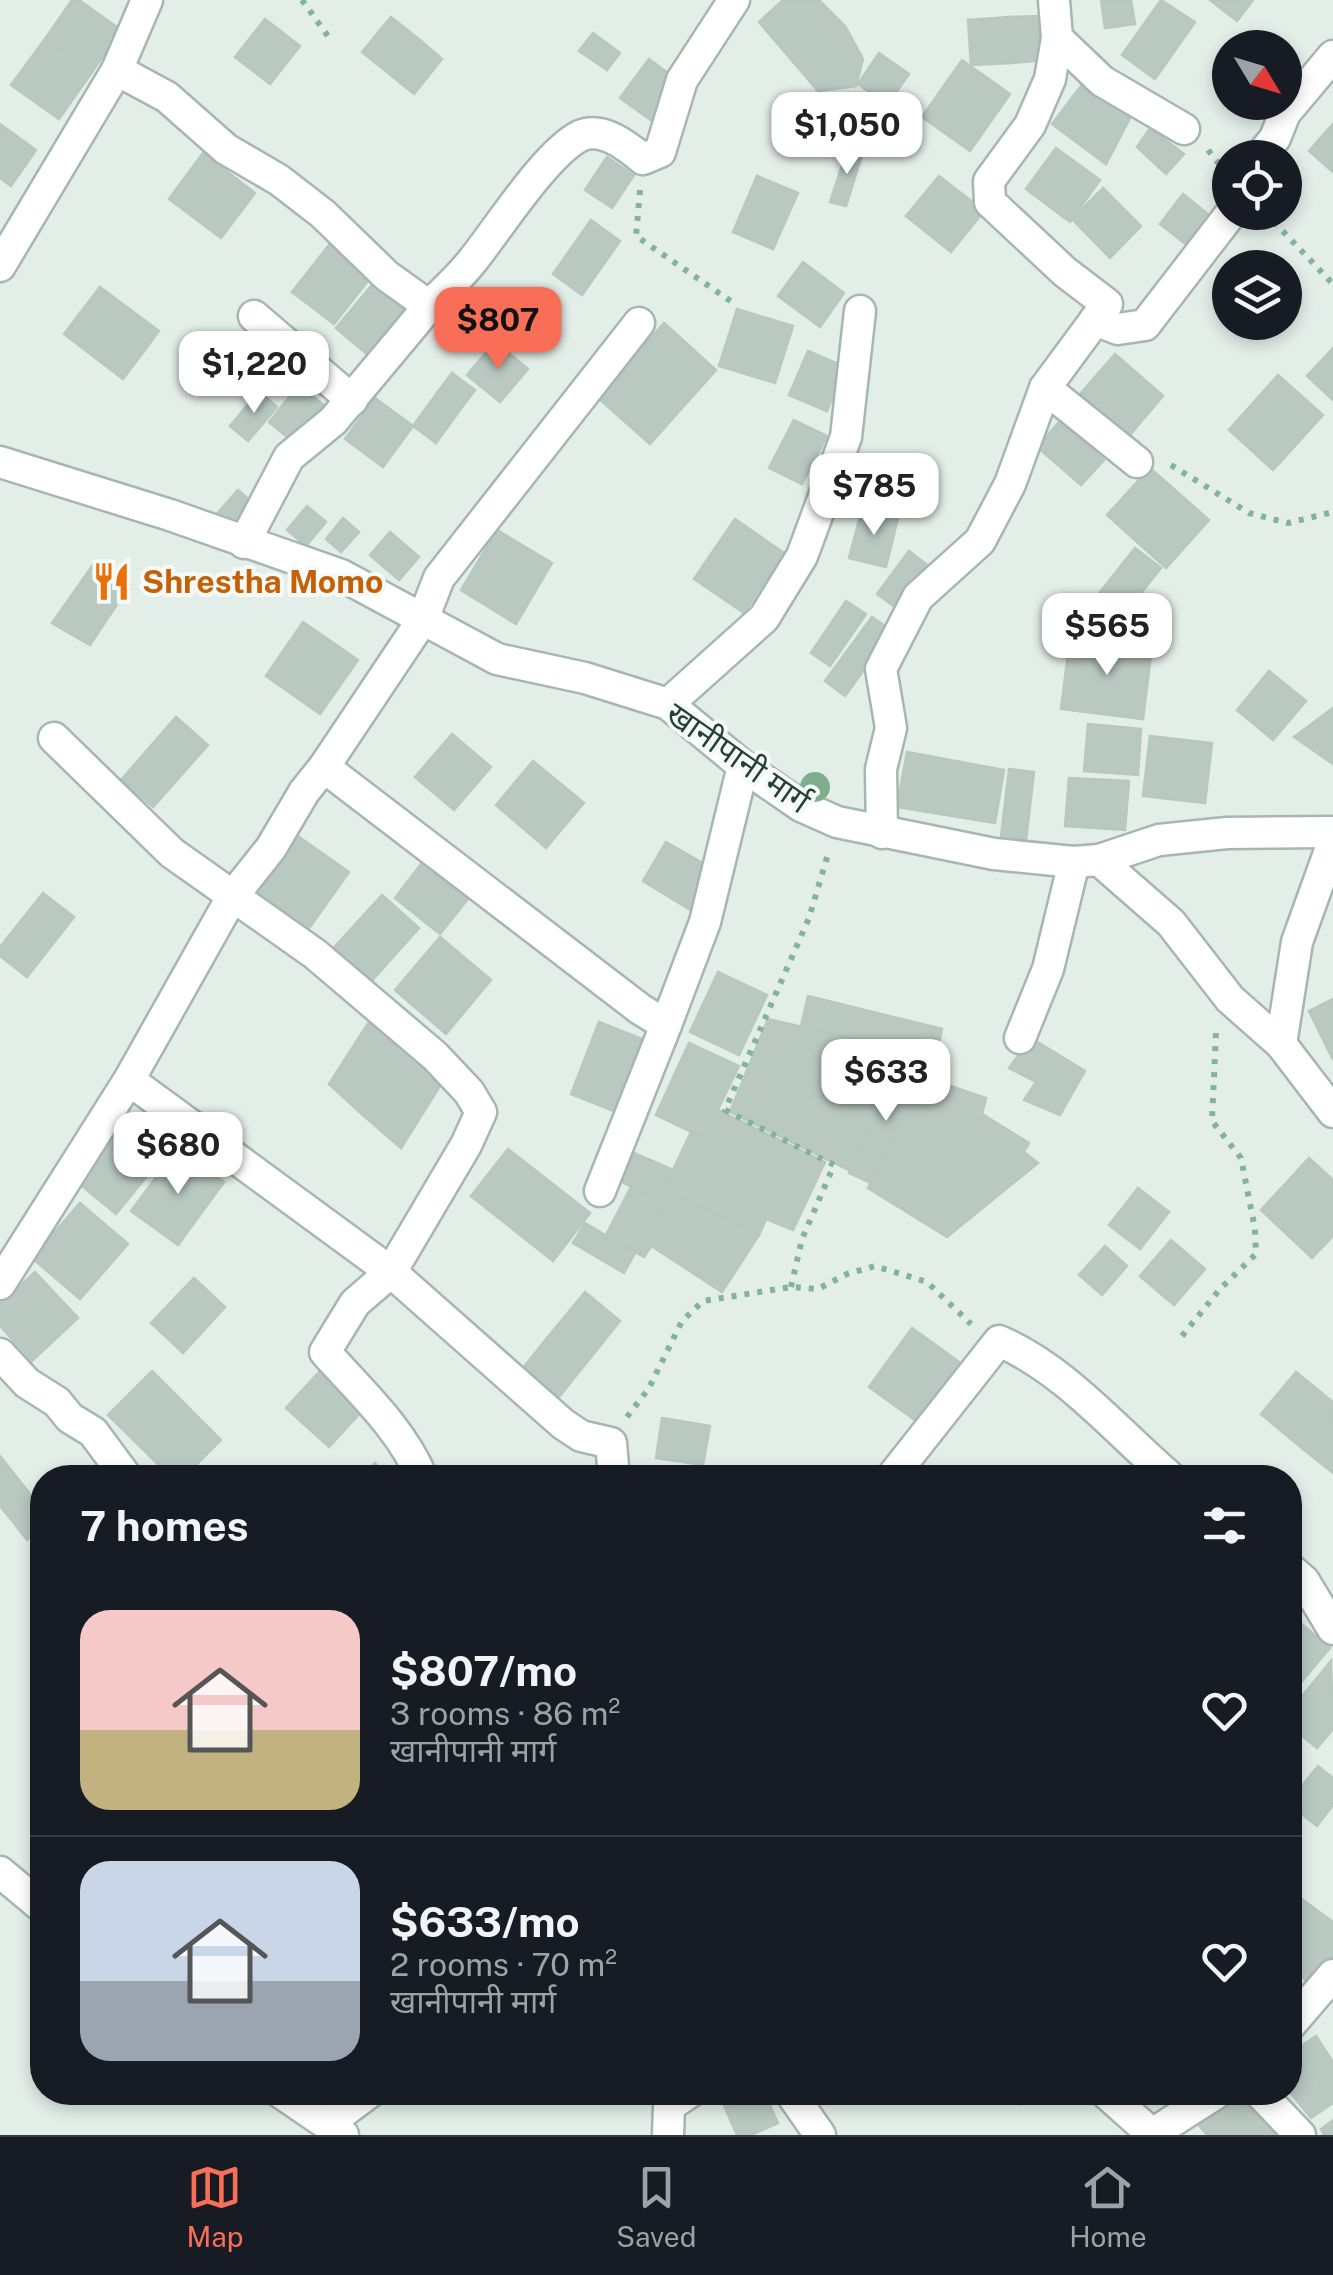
<!DOCTYPE html>
<meta charset="utf-8">
<style>
:root{--surface:#171b24;--page:#20242c;--text:#f1f3f6;--muted:#9ea1a6;--line:#363941;--accent:#f96e57}
body{margin:0;font-family:"Public Sans","Noto Sans Devanagari",sans-serif;background:var(--page);color:var(--text);height:100vh;display:flex;flex-direction:column;font-size:38px;white-space:nowrap}
*{box-sizing:border-box;margin:0}
p{font-size:32px;color:var(--muted)}
.icon{flex:none;width:55px;height:55px;fill:none;stroke:currentColor;stroke-width:2;stroke-linecap:round;stroke-linejoin:round}
.map{position:relative;flex:1;overflow:hidden}
.sheet{position:absolute;left:30px;top:1465px;width:1272px;height:640px;display:flex;flex-direction:column;background:var(--surface);border-radius:40px;box-shadow:0 5px 15px #0003}
.sheet>*{flex:none}
.needle{width:65px;rotate:128deg}
.tools{position:absolute;left:1212px;top:30px;display:grid;gap:20px}
.tools a{display:grid;place-items:center;width:90px;height:90px;border-radius:50%;background:var(--surface);box-shadow:0 5px 15px #0003;font-size:50px}
.price{position:absolute;translate:-50% -85px;padding:0 22px;border-radius:20px;background:#fff;color:#222;font-size:32px;line-height:65px;filter:drop-shadow(0 2px 5px #0008)}
.price::after{content:'';position:absolute;left:50%;top:60px;width:30px;height:22px;margin-left:-15px;background:inherit;clip-path:polygon(0 0,100% 0,50% 100%)}
.price.selected{background:var(--accent);color:#111}
ul{padding:0;list-style:none}
li{display:flex;align-items:center;gap:30px;height:250px;padding:0 50px}
li+li{border-top:2px solid var(--line)}
li span{display:grid;place-items:center;flex:none;width:280px;height:200px;border-radius:30px;color:#555}
li>.icon{margin-inline-start:auto}
span .icon{width:120px;height:120px;fill:#fffc;stroke-width:1}
li b{font-size:42px}
h2{display:flex;justify-content:space-between;align-items:center;height:120px;padding:0 50px;font-size:42px}
.tab-bar{display:flex;justify-content:space-around;align-items:center;height:140px;border-top:2px solid var(--line);background:var(--surface);font-size:28px;color:var(--muted)}
.tab-bar a{display:grid;justify-items:center;gap:5px}
.tab-bar .selected{color:var(--accent)}
.map>svg:first-child{display:block}
.building{fill:#b9c9c1;stroke:#b6c8bf;stroke-width:2.5}
.lines{fill:none;stroke-linecap:round;stroke-linejoin:round}
.minor-casing{stroke:#a6b7af;stroke-width:35}
.path{stroke:#83b39f;stroke-width:6;stroke-dasharray:5 8;stroke-linecap:butt}
.minor{stroke:#fff;stroke-width:30}
.tree{fill:#7eae8c}
.labels{text-anchor:middle;stroke-width:8;stroke-linejoin:round;paint-order:stroke}
.food-label{font-size:32px;font-weight:bold;fill:#c56008;stroke:#f5faf7;text-anchor:start}
.street-label{font-size:32px;fill:#224135;stroke:#f5faf7}
</style>
<div class="map">
<svg width="1333" height="2135" viewBox="0 0 1333 2135">
<rect width="100%" height="100%" fill="#e4eee8"/>
<g class="building">
<polygon points="72,0 79,0 121,30 92,72 45,39"/>
<polygon points="783,0 819,0 845,26 863,59 856,86 818,91 759,22"/>
<polygon points="1101,0 1131,0 1135,24 1105,28"/>
<polygon points="1161,0 1195,22 1155,79 1122,55"/>
<polygon points="1210,0 1253,0 1237,21"/>
<polygon points="1043,16 1046,60 1011,63 1009,17"/>
<polygon points="391,17 421,41 392,76 362,52"/>
<polygon points="1009,17 1011,63 971,65 968,20"/>
<polygon points="265,19 300,46 270,84 235,57"/>
<polygon points="593,33 620,53 607,70 579,51"/>
<polygon points="45,39 92,72 59,119 11,85"/>
<polygon points="421,41 442,59 414,94 392,76"/>
<polygon points="879,53 909,74 887,105 858,84"/>
<polygon points="649,59 680,82 652,121 620,98"/>
<polygon points="962,60 1010,94 970,151 922,117"/>
<polygon points="1084,82 1130,118 1106,164 1052,124"/>
<polygon points="0,124 36,150 11,186 0,178"/>
<polygon points="1333,124 1333,172 1309,151"/>
<polygon points="1150,128 1184,154 1166,174 1137,147"/>
<polygon points="848,147 863,152 846,206 830,202"/>
<polygon points="1056,148 1100,180 1070,222 1026,189"/>
<polygon points="203,153 255,193 221,238 169,199"/>
<polygon points="607,157 634,175 612,208 585,190"/>
<polygon points="757,176 798,193 773,249 733,232"/>
<polygon points="939,176 984,211 951,252 906,216"/>
<polygon points="1103,188 1141,226 1110,258 1072,219"/>
<polygon points="1183,194 1220,224 1197,253 1160,224"/>
<polygon points="591,220 620,241 582,295 553,274"/>
<polygon points="329,245 371,277 334,324 292,292"/>
<polygon points="803,262 844,293 820,327 778,296"/>
<polygon points="376,280 415,312 374,360 336,328"/>
<polygon points="100,287 159,331 123,379 64,334"/>
<polygon points="737,309 793,326 775,383 719,366"/>
<polygon points="664,323 716,370 650,444 598,398"/>
<polygon points="495,342 528,369 500,402 467,375"/>
<polygon points="1333,348 1333,400 1307,376"/>
<polygon points="808,351 845,367 827,411 789,395"/>
<polygon points="1115,354 1163,396 1129,436 1080,394"/>
<polygon points="452,373 475,390 460,410 437,393"/>
<polygon points="1278,375 1323,415 1273,470 1229,430"/>
<polygon points="299,385 327,408 297,445 269,422"/>
<polygon points="259,391 277,407 248,441 230,426"/>
<polygon points="437,393 460,410 436,443 413,426"/>
<polygon points="375,398 413,426 383,467 345,439"/>
<polygon points="794,420 827,436 802,484 769,468"/>
<polygon points="1060,421 1104,460 1081,485 1037,447"/>
<polygon points="1150,468 1209,520 1166,568 1107,515"/>
<polygon points="238,490 260,509 238,536 215,516"/>
<polygon points="307,506 326,522 306,546 287,530"/>
<polygon points="862,509 898,518 886,567 849,558"/>
<polygon points="343,518 359,532 341,552 326,539"/>
<polygon points="735,519 784,553 744,613 694,579"/>
<polygon points="497,530 552,563 516,624 461,590"/>
<polygon points="390,532 419,557 399,580 370,555"/>
<polygon points="1135,548 1161,568 1106,637 1081,616"/>
<polygon points="909,551 930,567 899,610 877,594"/>
<polygon points="93,565 130,585 90,645 52,623"/>
<polygon points="846,601 866,614 830,666 811,653"/>
<polygon points="872,617 892,631 845,696 825,681"/>
<polygon points="303,622 358,660 320,714 266,676"/>
<polygon points="1070,638 1152,647 1143,719 1061,709"/>
<polygon points="1269,671 1306,701 1273,740 1237,710"/>
<polygon points="1333,708 1333,764 1294,737"/>
<polygon points="176,717 208,745 153,807 121,780"/>
<polygon points="1088,724 1141,729 1138,775 1084,771"/>
<polygon points="452,734 491,767 454,810 415,777"/>
<polygon points="1150,736 1212,743 1205,803 1143,796"/>
<polygon points="907,752 1004,770 995,823 897,807"/>
<polygon points="533,761 584,803 546,848 496,805"/>
<polygon points="1009,769 1034,772 1026,840 1001,837"/>
<polygon points="1069,778 1129,781 1125,830 1065,826"/>
<polygon points="295,834 349,872 305,934 251,895"/>
<polygon points="666,842 713,869 689,909 643,881"/>
<polygon points="425,859 471,895 440,934 395,898"/>
<polygon points="43,893 74,917 27,977 0,956 0,947"/>
<polygon points="382,895 419,928 368,985 331,951"/>
<polygon points="440,937 491,980 446,1034 395,990"/>
<polygon points="718,972 767,995 739,1055 690,1032"/>
<polygon points="808,996 942,1029 930,1080 889,1066 896,1049 801,1026"/>
<polygon points="1333,999 1333,1060 1309,1011"/>
<polygon points="374,1014 409,1046 364,1116 329,1084"/>
<polygon points="768,1019 896,1049 889,1066 896,1069 851,1171 730,1112"/>
<polygon points="599,1022 647,1041 619,1113 571,1094"/>
<polygon points="1031,1038 1085,1071 1060,1115 1024,1100 1036,1082 1009,1068"/>
<polygon points="689,1043 739,1066 704,1138 656,1115"/>
<polygon points="409,1046 445,1078 401,1148 364,1116"/>
<polygon points="896,1069 924,1077 871,1183 849,1173"/>
<polygon points="924,1077 986,1098 982,1114 1029,1143 1024,1152 1038,1163 947,1237 868,1188"/>
<polygon points="718,1110 825,1162 793,1230 766,1219 759,1235 664,1189 691,1132 704,1138"/>
<polygon points="127,1115 169,1149 116,1214 75,1180"/>
<polygon points="178,1148 224,1182 178,1245 131,1211"/>
<polygon points="508,1149 590,1213 553,1261 471,1196"/>
<polygon points="634,1153 673,1170 664,1189 670,1192 664,1204 622,1182"/>
<polygon points="1309,1158 1333,1180 1333,1236 1312,1258 1261,1210"/>
<polygon points="631,1187 664,1204 644,1241 652,1245 644,1257 606,1235"/>
<polygon points="1138,1188 1169,1212 1140,1249 1109,1225"/>
<polygon points="670,1192 759,1235 722,1292 644,1241"/>
<polygon points="80,1203 128,1244 80,1299 32,1258"/>
<polygon points="585,1223 635,1253 624,1273 573,1243"/>
<polygon points="1171,1240 1205,1269 1174,1305 1140,1276"/>
<polygon points="1105,1246 1127,1266 1102,1295 1079,1275"/>
<polygon points="35,1272 78,1318 32,1361 0,1326 0,1304"/>
<polygon points="194,1278 225,1307 183,1353 151,1323"/>
<polygon points="585,1292 620,1321 583,1367 547,1338"/>
<polygon points="912,1328 962,1364 919,1423 869,1387"/>
<polygon points="547,1338 583,1367 559,1397 523,1368"/>
<polygon points="152,1371 221,1440 183,1478 172,1478 108,1415"/>
<polygon points="319,1372 361,1412 329,1447 286,1408"/>
<polygon points="1296,1372 1333,1402 1333,1412 1303,1449 1261,1414"/>
<polygon points="1333,1412 1333,1473 1303,1449"/>
<polygon points="662,1418 710,1426 703,1465 656,1458"/>
<polygon points="0,1456 34,1499 10,1518 0,1506"/>
<polygon points="375,1463 389,1478 359,1478"/>
<polygon points="653,1467 704,1471 703,1478 652,1478"/>
<polygon points="34,1499 42,1510 42,1527 27,1540 10,1518"/>
<polygon points="1290,1614 1330,1648 1302,1681 1290,1671"/>
<polygon points="1331,1661 1333,1729 1317,1748 1290,1726 1290,1711"/>
<polygon points="1290,1671 1302,1681 1290,1695"/>
<polygon points="1318,1766 1333,1778 1333,1805 1317,1826 1290,1805 1290,1801"/>
<polygon points="1291,1891 1333,1922 1333,1957 1309,1983 1290,1966"/>
<polygon points="1316,2036 1333,2062 1333,2103 1311,2118 1290,2092 1290,2054"/>
<polygon points="718,2092 764,2092 778,2123 751,2135 737,2135"/>
<polygon points="1014,2092 1038,2092 1021,2104"/>
<polygon points="1232,2092 1240,2092 1277,2135 1207,2135 1197,2123"/>
<polygon points="1333,2120 1333,2135 1324,2135 1321,2129"/>
</g>
<g class="lines">
<defs>
<g id="minor">
<polyline points="1057,38 1102,81 1184,129"/>
<path d="M117,70l50,27 59,52 53,31 44,34 64,62 42,30c15,-15 31,-29 44,-46 25,-31 73,-107 107,-124 22,-10 47,10 63,23l17,-7 22,-72 52,-80"/>
<polyline points="1259,158 1275,138 1285,113 1333,56"/>
<polyline points="0,266 117,70 147,0"/>
<polyline points="254,316 352,400"/>
<polyline points="1095,320 1118,329 1145,325 1232,212"/>
<polyline points="1045,388 1137,462"/>
<polyline points="0,462 170,515 341,575 497,659 585,678 668,704 743,766 801,806 837,822 994,854 1074,862 1099,860 1159,840 1227,833 1333,832"/>
<polyline points="244,543 289,457 333,421 429,306"/>
<polyline points="668,704 764,618 802,556 846,437 860,311"/>
<path d="M54,738l118,115 143,101 120,102 34,36 12,20 -15,33 -75,127 -36,31 -30,49c34,38 77,77 97,126"/>
<polyline points="324,767 640,1009 666,1025 705,922 743,766"/>
<polyline points="882,833 881,769 891,728 881,669 918,597 980,541 1010,484 1045,388 1107,304 1065,272 990,202 989,181 1030,125 1050,79 1057,38 1054,0"/>
<polyline points="1099,860 1171,923 1230,999 1281,1044 1333,1112"/>
<polyline points="1020,1038 1048,969 1074,862"/>
<polyline points="1281,1044 1297,942 1333,842"/>
<polyline points="129,1080 391,1272 563,1424 581,1436 611,1443 614,1478"/>
<polyline points="600,1191 666,1025"/>
<polyline points="0,1284 129,1080 232,897 271,848 304,792 324,767 423,619 439,578 639,323"/>
<polyline points="0,1354 27,1383 57,1402 70,1418 93,1432 127,1478"/>
<path d="M891,1478l108,-137c67,29 117,90 172,137"/>
<polyline points="1290,1569 1304,1581 1333,1629"/>
<polyline points="0,1872 42,1907"/>
<polyline points="1290,2025 1333,1975"/>
<polyline points="280,2092 343,2135"/>
<polyline points="790,2092 820,2135"/>
<polyline points="1105,2092 1153,2135"/>
<polyline points="1259,2092 1300,2135"/>
<polyline points="327,2124 370,2092"/>
<polyline points="1154,2133 1218,2092"/>
<polyline points="668,2135 669,2106 690,2092"/>
</g>
</defs>
<use href="#minor" class="minor-casing"/>
<g class="path">
<polyline points="302,0 330,39"/>
<polyline points="1208,150 1220,165 1226,182"/>
<polyline points="640,190 636,236 732,302"/>
<polyline points="1261,219 1274,222 1333,284"/>
<polyline points="1171,465 1249,513 1288,523 1333,512"/>
<polyline points="791,1287 802,1239 834,1165 725,1110 809,918 828,854"/>
<polyline points="1182,1336 1220,1289 1256,1254 1255,1229 1241,1158 1212,1121 1216,1032"/>
<polyline points="627,1417 649,1388 682,1321 703,1301 791,1287 818,1289 847,1274 875,1266 927,1282 971,1324"/>
</g>
<use href="#minor" class="minor"/>
</g>
<circle class="tree" cx="815" cy="787" r="15"/>
<defs>
<symbol id="restaurant-bare" viewBox="-9 -9 18 18"><path d="M-5-6h1v4h1v-4h1v4h1v-4h1v5L-1.5 .5V6h-2V.5L-5-1ZM5-6V6H3V1.5H1.5Q1.5-4 5-6Z" fill="#e8710a" stroke="#f5faf7" stroke-width="2.5" paint-order="stroke"/></symbol>
</defs>
<g fill-rule="evenodd">
<use href="#restaurant-bare" x="84" y="554" width="55" height="55"/>
</g>
<g class="labels">
<g class="food-label">
<text x="142" y="593">Shrestha Momo</text>
</g>
<g class="street-label">
<text transform="translate(738 758) rotate(35)" y="11">खानीपानी मार्ग</text>
</g>
</g>
</svg>
<div class="tools">
<a><svg class="needle" viewBox="-14 -14 28 28"><path d="M0-13l5 13h-10z" fill="#e53935"/><path d="M0 13l5-13h-10z" fill="#9ea1a6"/></svg></a>
<a><svg class="icon" aria-label="locate" viewBox="0 0 24 24"><circle cx="12" cy="12" r="6"/><path d="M12 2v4M12 18v4M2 12h4M18 12h4"/></svg></a>
<a><svg class="icon" aria-label="layers" viewBox="0 0 24 24"><path d="M12 4l9 5-9 5-9-5zM3 14l9 5 9-5"/></svg></a>
</div>
<b class="price" style="left:847px;top:177px">$1,050</b>
<b class="price selected" style="left:498px;top:372px">$807</b>
<b class="price" style="left:254px;top:416px">$1,220</b>
<b class="price" style="left:874px;top:538px">$785</b>
<b class="price" style="left:1107px;top:678px">$565</b>
<b class="price" style="left:886px;top:1124px">$633</b>
<b class="price" style="left:178px;top:1197px">$680</b>
<section class="sheet">
<h2>7 homes<svg class="icon" aria-label="filters" viewBox="0 0 24 24"><path d="M4 7h16M4 17h16"/><circle cx="9" cy="7" r="2"/><circle cx="15" cy="17" r="2"/></svg></h2>
<ul>
<li><span style="background:linear-gradient(#f6c9c9 60%,#c2b280 0)"><svg class="icon" aria-label="home" viewBox="0 0 24 24"><path d="M3 11l9-7 9 7M6 9v11h12V9"/></svg></span><div><b>$807/mo</b><p>3 rooms · 86 m²</p><p>खानीपानी मार्ग</p></div><svg class="icon" aria-label="heart" viewBox="0 0 24 24"><path d="M12 20l-8-8c-3-5 5-10 8-4 3-6 11-1 8 4z"/></svg></li>
<li><span style="background:linear-gradient(#c9d6e8 60%,#9aa5b1 0)"><svg class="icon" aria-label="home" viewBox="0 0 24 24"><path d="M3 11l9-7 9 7M6 9v11h12V9"/></svg></span><div><b>$633/mo</b><p>2 rooms · 70 m²</p><p>खानीपानी मार्ग</p></div><svg class="icon" aria-label="heart" viewBox="0 0 24 24"><path d="M12 20l-8-8c-3-5 5-10 8-4 3-6 11-1 8 4z"/></svg></li>
</ul>
</section>
</div>
<nav class="tab-bar">
<a class="selected"><svg class="icon" aria-label="map" viewBox="0 0 24 24"><path d="M3 6l6-2 6 2 6-2v14l-6 2-6-2-6 2zM9 4v14M15 6v14"/></svg>Map</a>
<a><svg class="icon" aria-label="saved" viewBox="0 0 24 24"><path d="M7 4h10v16l-5-4-5 4z"/></svg>Saved</a>
<a><svg class="icon" aria-label="home" viewBox="0 0 24 24"><path d="M3 11l9-7 9 7M6 9v11h12V9"/></svg>Home</a>
</nav>
